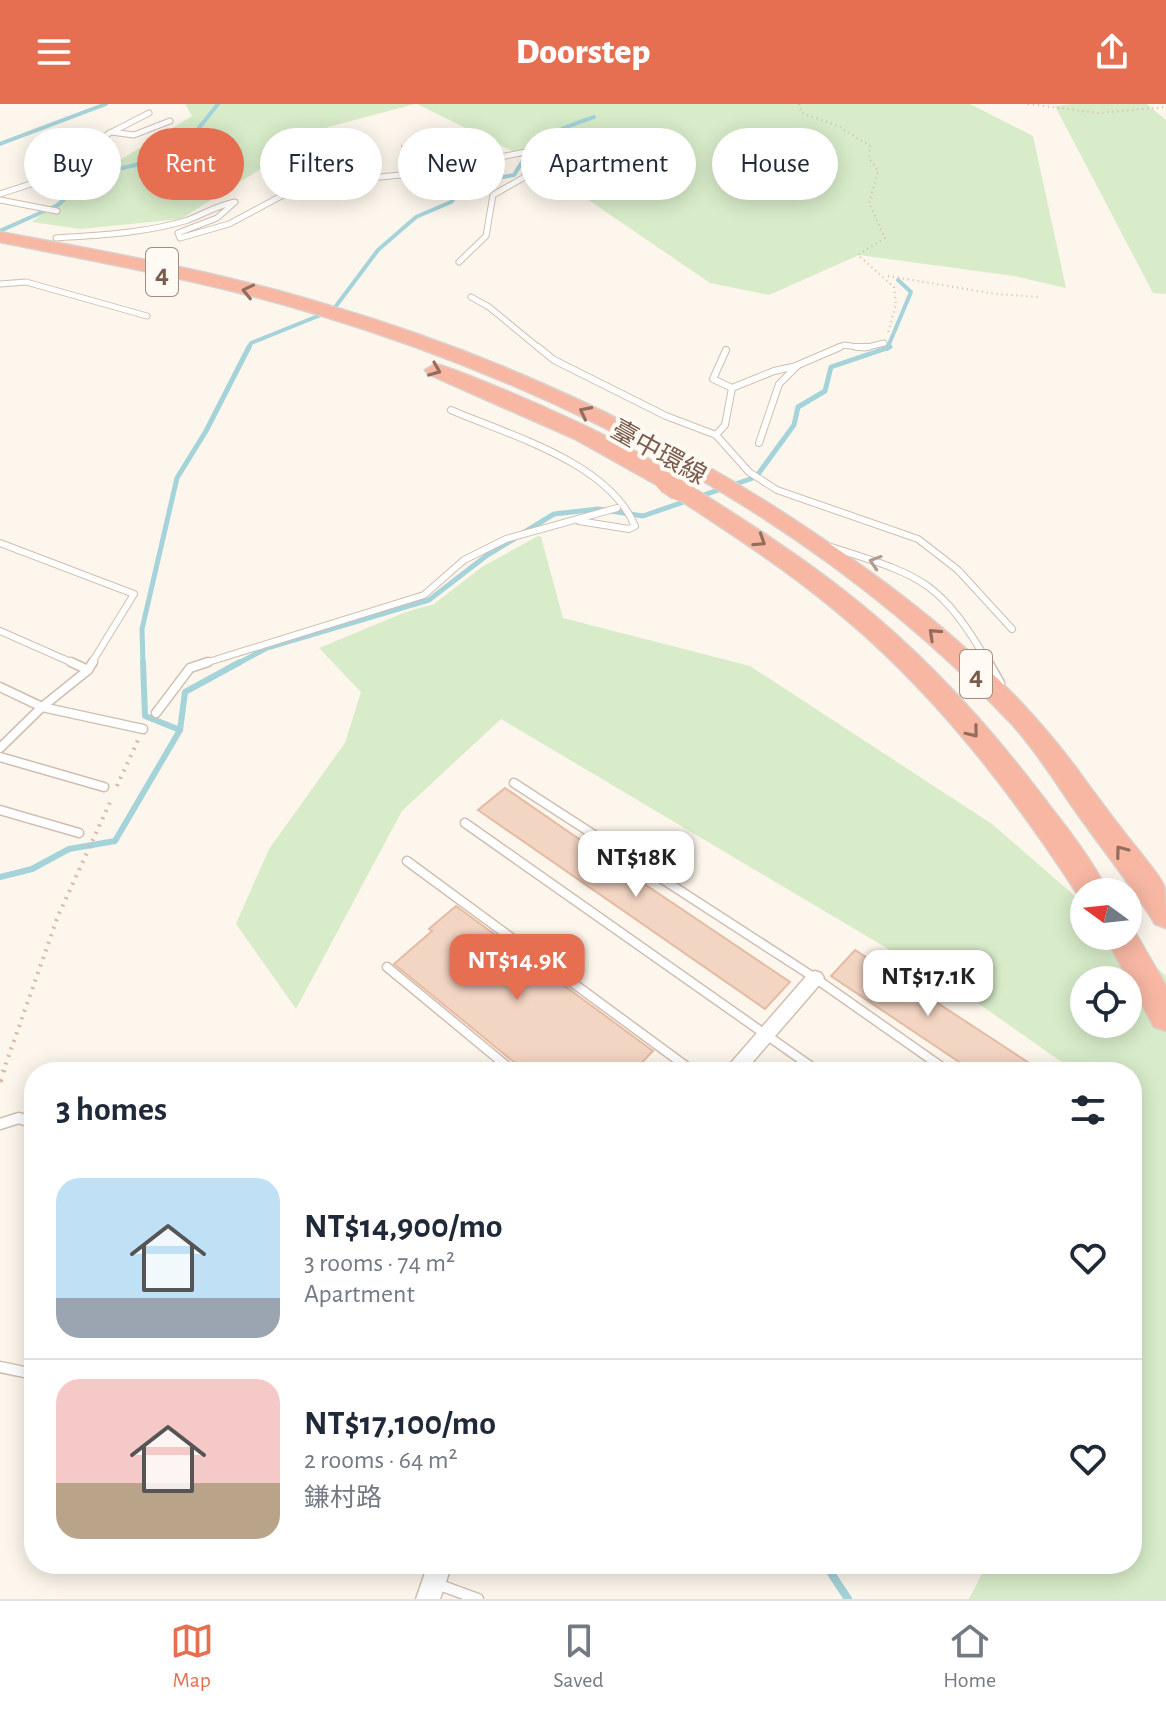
<!DOCTYPE html>
<meta charset="utf-8">
<style>
:root{--surface:#fff;--page:#f6f6f7;--text:#1f2937;--muted:#747a83;--line:#e0e1e3;--accent:#e76f51}
body{margin:0;font-family:"Alegreya Sans","Noto Sans TC",sans-serif;background:var(--page);color:var(--text);height:100vh;display:flex;flex-direction:column;font-size:30px;white-space:nowrap}
*{box-sizing:border-box;margin:0}
p{font-size:26px;color:var(--muted)}
.icon{flex:none;width:44px;height:44px;fill:none;stroke:currentColor;stroke-width:2;stroke-linecap:round;stroke-linejoin:round}
.map{position:relative;flex:1;overflow:hidden}
.drawer{position:absolute;left:24px;top:958px;width:1118px;height:512px;display:flex;flex-direction:column;background:var(--surface);border-radius:32px;box-shadow:0 4px 20px #0003}
.drawer>*{flex:none}
.top-card{position:absolute;left:24px;top:24px;width:1118px;height:72px;display:flex;gap:16px}
.needle{width:52px;rotate:285deg}
.buttons{position:absolute;left:1070px;top:774px;display:grid;gap:16px}
.buttons a{display:grid;place-items:center;width:72px;height:72px;border-radius:50%;background:var(--surface);box-shadow:0 4px 20px #0003;font-size:40px}
.price{position:absolute;translate:-50% -68px;padding:0 18px;border-radius:16px;background:#fff;color:#222;font-size:26px;line-height:52px;filter:drop-shadow(0 2px 4px #0008)}
.price::after{content:'';position:absolute;left:50%;top:48px;width:24px;height:18px;margin-left:-12px;background:inherit;clip-path:polygon(0 0,100% 0,50% 100%)}
.price.active{background:var(--accent);color:#fff}
ul{padding:0;list-style:none}
li{display:flex;align-items:center;gap:24px;height:200px;padding:0 32px}
li+li{border-top:2px solid var(--line)}
li span{display:grid;place-items:center;flex:none;width:224px;height:160px;border-radius:24px;color:#555}
li>.icon{margin-inline-start:auto}
span .icon{width:96px;height:96px;fill:#fffc;stroke-width:1}
li b{font-size:34px}
h2{display:flex;justify-content:space-between;align-items:center;height:96px;padding:0 32px;font-size:34px}
.chip{padding:0 28px;border-radius:36px;background:var(--surface);box-shadow:0 4px 20px #0003;font-size:28px;line-height:72px}
.chip.active{background:var(--accent);color:#fff}
header{display:flex;justify-content:space-between;align-items:center;height:104px;padding:0 32px;background:var(--accent);color:#fff;font-size:36px;font-weight:800}
.tabs{display:flex;justify-content:space-around;align-items:center;height:112px;border-top:2px solid var(--line);background:var(--surface);font-size:22px;color:var(--muted)}
.tabs a{display:grid;justify-items:center;gap:4px}
.tabs .active{color:var(--accent)}
.map>svg:first-child{display:block}
.green{fill:#d8ecc9;fill-rule:evenodd}
.lines{fill:none;stroke-linecap:round;stroke-linejoin:round}
.stream-far3{stroke:#a5d3da;stroke-width:4}
.stream-far2{stroke:#a5d3da;stroke-width:5}
.stream-far1{stroke:#a5d3da;stroke-width:6}
.stream{stroke:#a5d3da;stroke-width:8}
.building{fill:#f3d5c3;stroke:#e6bba3;stroke-width:2}
.service-far3-casing{stroke:#d1beb0;stroke-width:7}
.service-far2-casing{stroke:#d1beb0;stroke-width:8}
.service-far1-casing{stroke:#d1beb0;stroke-width:11}
.service-casing{stroke:#d1beb0;stroke-width:13}
.minor-casing{stroke:#d1beb0;stroke-width:3}
.motorway-casing{stroke:#dad1cd;stroke-width:3}
.path-far2{stroke:#d9b8a5;stroke-width:2;stroke-dasharray:1 4;stroke-linecap:butt}
.path-far1{stroke:#d9b8a5;stroke-width:4;stroke-dasharray:2 6;stroke-linecap:butt}
.path{stroke:#d9b8a5;stroke-width:5;stroke-dasharray:3 8;stroke-linecap:butt}
.service-far3{stroke:#fff;stroke-width:5}
.service-far2{stroke:#fff;stroke-width:6}
.service-far1{stroke:#fff;stroke-width:8}
.service{stroke:#fff;stroke-width:10}
.minor{fill:#fff;fill-rule:evenodd}
.motorway{fill:#f7b7a3;fill-rule:evenodd}
.motorway-bridge-casing{stroke:#dad1cd;stroke-width:25;stroke-linecap:butt}
.motorway-bridge{stroke:#f7b7a3;stroke-width:23}
.oneway{stroke:#936e5e}
.oneway2{stroke:#af9d94}
.labels{text-anchor:middle;stroke-width:8;stroke-linejoin:round;paint-order:stroke}
.far-street-label{font-size:26px;fill:#7a5c4d;stroke:#fffaf3}
.shield{fill:#fffaf3;stroke:#a28b7f;stroke-width:2}
.shield-label{font-size:28px;font-weight:bold;fill:#7a5c4d}
</style>
<header><svg class="icon" aria-label="menu" viewBox="0 0 24 24"><path d="M4 6h16M4 12h16M4 18h16"/></svg>Doorstep<svg class="icon" aria-label="share" viewBox="0 0 24 24"><path d="M12 15V3M7 8l5-5 5 5M5 13v7h14v-7"/></svg></header>
<div class="map">
<svg width="1166" height="1495" viewBox="0 0 1166 1495">
<rect width="100%" height="100%" fill="#fdf6ec"/>
<g class="green">
<polygon points="185,0 415,0 328,23 181,115 80,125 32,118 79,81 192,12"/>
<polygon points="417,0 970,0 1033,32 1066,184 1014,172 859,151 769,191 710,179 530,56"/>
<polygon points="1072,0 1147,0 1166,16 1166,190 1153,189 1055,2"/>
<path d="M538,432l3,1 22,81 187,48 242,158 92,80v32h37l45,40v623h-197l18,-35h145v-492h-56l-107,-75 -468,-278 -99,92 -106,198 -60,-85 33,-75 76,-106 16,-51 -42,-44 87,-36 28,-8 48,-37zM1084,876h44v44h-44z"/>
</g>
<g class="lines">
<g class="stream-far3">
<polyline points="0,40 106,0"/>
<polyline points="0,127 58,101 92,71 166,54 187,39 218,0"/>
<path d="M248,245l3,-6 82,-33 45,-60 38,-33 35,-15 16,-19 47,-8c22,-38 40,-44 80,-58"/>
<polyline points="887,245 911,188 898,176"/>
</g>
<g class="stream-far2">
<polyline points="523,429 554,410 598,405 643,412 756,373 794,321 798,303 825,287 831,263 890,243"/>
<polyline points="143,560 142,525 177,374 206,327 249,243"/>
<polyline points="237,560 267,544 429,496 486,452 514,435"/>
</g>
<g class="stream-far1">
<polyline points="143,558 145,612 180,626"/>
<polyline points="0,773 32,765 69,745 115,737 180,626 185,588 240,558"/>
</g>
<polyline class="stream" points="825,1460 848,1495"/>
</g>
<g class="building">
<polygon points="505,684 637,775 790,878 765,905 478,706"/>
<polygon points="456,802 653,947 633,968 526,968 394,860 432,827 429,825"/>
<polygon points="855,846 910,881 1043,968 974,968 831,872"/>
</g>
<g class="lines">
<defs>
<g id="service-far3">
<polyline points="114,27 149,9"/>
<polyline points="0,90 43,76 111,28 134,31 170,17"/>
<polyline points="0,96 57,107"/>
<path d="M56,134c43,-3 91,-5 132,-18 16,-6 30,-15 47,-18l-18,16 -39,15 2,5 49,-14 73,-39 98,-10 22,7 58,-21 61,-12 -18,29 -30,17 -7,41 -27,26"/>
<polyline points="0,180 26,178 147,212"/>
<polyline points="471,193 489,203 540,245"/>
<polyline points="835,245 844,241 864,244 884,239"/>
</g>
<g id="service-far2">
<polyline points="538,243 554,256 666,312 716,331 749,368 777,386 918,435 958,466 1012,525"/>
<polyline points="857,243 868,243"/>
<polyline points="726,246 713,275 732,284"/>
<path d="M451,306c60,26 157,52 184,116l-6,3 -50,-8"/>
<polyline points="716,331 725,321 732,284 774,267 797,262"/>
<polyline points="759,339 779,280 798,261 840,243"/>
<polyline points="0,439 134,490 91,560"/>
<path d="M828,442c92,30 110,31 161,118"/>
<polyline points="0,527 75,560"/>
<polyline points="202,560 424,491 464,456 506,435 617,404"/>
</g>
<g id="service-far1">
<polyline points="71,558 88,566"/>
<polyline points="988,558 1000,579"/>
<polyline points="0,583 42,603 143,625"/>
<polyline points="156,609 190,564 208,558"/>
<polyline points="0,644 42,603 88,566 93,558"/>
<polyline points="0,653 104,683"/>
<polyline points="514,679 815,874 949,968"/>
<polyline points="0,706 79,729"/>
<polyline points="465,719 819,968"/>
<polyline points="407,757 694,968"/>
<polyline points="387,863 514,968"/>
</g>
<g id="service">
<polyline points="0,1020 19,1014 34,1019"/>
<polyline points="0,1263 34,1270"/>
<polyline points="892,1460 896,1463"/>
<polyline points="434,1479 478,1495"/>
</g>
<g id="minor">
<polygon points="815,867 821,869 824,874 821,879 744,968 723,968 809,869"/>
<polygon points="428,1460 452,1460 440,1495 416,1495"/>
</g>
<g id="motorway">
<path d="M0,128c110,21 220,40 327,73 180,53 352,134 506,241 97,66 186,141 254,237 17,23 34,46 52,68 8,11 19,22 25,35 2,11 2,29 2,42l-11,-4c-20,-34 -45,-65 -68,-97 -26,-35 -48,-74 -78,-106 -185,-197 -440,-331 -696,-408 -103,-31 -208,-50 -313,-71z"/>
<path d="M435,260c34,8 235,95 243,118l9,2c57,36 114,72 166,114 70,56 132,123 186,194 24,31 51,64 69,100h-24l-2,9c-69,-107 -148,-210 -247,-291 -52,-43 -108,-79 -164,-116l-3,-6 -9,-2 -84,-47 -147,-65 -3,-4z"/>
<polygon points="1128,821 1132,823 1166,882 1166,927 1154,923 1105,832 1128,832"/>
</g>
</defs>
<use href="#service-far3" class="service-far3-casing"/>
<use href="#service-far2" class="service-far2-casing"/>
<use href="#service-far1" class="service-far1-casing"/>
<use href="#service" class="service-casing"/>
<use href="#minor" class="minor-casing"/>
<use href="#motorway" class="motorway-casing"/>
<g class="path-far2">
<polyline points="799,0 802,9 838,22 870,42 869,54 878,67 869,99 885,134 858,151 894,183 896,200 888,229"/>
<polyline points="1028,0 1098,9 1166,3"/>
<polyline points="401,42 438,40 444,43 438,50 413,63"/>
<polyline points="888,172 996,190 1039,193"/>
</g>
<g class="path-far1">
<polyline points="117,682 138,636"/>
<polyline points="3,968 58,812 112,694"/>
</g>
<polyline class="path" points="0,978 4,966"/>
<use href="#service-far3" class="service-far3"/>
<use href="#service-far2" class="service-far2"/>
<use href="#service-far1" class="service-far1"/>
<use href="#service" class="service"/>
<use href="#minor" class="minor"/>
<use href="#motorway" class="motorway"/>
<defs>
<polyline id="motorway-bridge" points="667,377 679,385"/>
</defs>
<use href="#motorway-bridge" class="motorway-bridge-casing"/>
<use href="#motorway-bridge" class="motorway-bridge"/>
</g>
<defs><path id="oneway-chevron" d="M-2-3.5L2.5 0L-2 3.5" fill="none" stroke-width="1.6" stroke-linecap="round" stroke-linejoin="round" transform="scale(2)"/></defs>
<g class="oneway">
<use href="#oneway-chevron" transform="translate(248 187) rotate(-167)"/>
<use href="#oneway-chevron" transform="translate(435 266) rotate(22)"/>
<use href="#oneway-chevron" transform="translate(585 308) rotate(-153)"/>
<use href="#oneway-chevron" transform="translate(760 437) rotate(33)"/>
<use href="#oneway-chevron" transform="translate(934 530) rotate(-137)"/>
<use href="#oneway-chevron" transform="translate(973 628) rotate(51)"/>
<use href="#oneway-chevron" transform="translate(1121 747) rotate(-127)"/>
</g>
<use class="oneway2" href="#oneway-chevron" transform="translate(875 458) rotate(-162)"/>
<g class="labels">
<g class="far-street-label">
<text transform="translate(659 348) rotate(29)" y="9">臺中環線</text>
</g>
<g class="shield">
<rect x="146" y="144" width="32" height="48" rx="6"/>
<rect x="960" y="546" width="32" height="48" rx="6"/>
</g>
<g class="shield-label">
<text x="162" y="178">4</text>
<text x="976" y="580">4</text>
</g>
</g>
</svg>
<div class="buttons">
<a><svg class="needle" viewBox="-14 -14 28 28"><path d="M0-13l5 13h-10z" fill="#e53935"/><path d="M0 13l5-13h-10z" fill="#747a83"/></svg></a>
<a><svg class="icon" aria-label="locate" viewBox="0 0 24 24"><circle cx="12" cy="12" r="6"/><path d="M12 2v4M12 18v4M2 12h4M18 12h4"/></svg></a>
</div>
<b class="price" style="left:636px;top:795px">NT$18K</b>
<b class="price active" style="left:517px;top:898px">NT$14.9K</b>
<b class="price" style="left:928px;top:914px">NT$17.1K</b>
<div class="top-card">
<a class="chip">Buy</a>
<a class="chip active">Rent</a>
<a class="chip">Filters</a>
<a class="chip">New</a>
<a class="chip">Apartment</a>
<a class="chip">House</a>
</div>
<section class="drawer">
<h2>3 homes<svg class="icon" aria-label="filters" viewBox="0 0 24 24"><path d="M4 7h16M4 17h16"/><circle cx="9" cy="7" r="2"/><circle cx="15" cy="17" r="2"/></svg></h2>
<ul>
<li><span style="background:linear-gradient(#bfe0f5 75%,#9aa5b1 0)"><svg class="icon" aria-label="home" viewBox="0 0 24 24"><path d="M3 11l9-7 9 7M6 9v11h12V9"/></svg></span><div><b>NT$14,900/mo</b><p>3 rooms · 74 m²</p><p>Apartment</p></div><svg class="icon" aria-label="heart" viewBox="0 0 24 24"><path d="M12 20l-8-8c-3-5 5-10 8-4 3-6 11-1 8 4z"/></svg></li>
<li><span style="background:linear-gradient(#f6c9c9 65%,#b9a48a 0)"><svg class="icon" aria-label="home" viewBox="0 0 24 24"><path d="M3 11l9-7 9 7M6 9v11h12V9"/></svg></span><div><b>NT$17,100/mo</b><p>2 rooms · 64 m²</p><p>鎌村路</p></div><svg class="icon" aria-label="heart" viewBox="0 0 24 24"><path d="M12 20l-8-8c-3-5 5-10 8-4 3-6 11-1 8 4z"/></svg></li>
</ul>
</section>
</div>
<nav class="tabs">
<a class="active"><svg class="icon" aria-label="map" viewBox="0 0 24 24"><path d="M3 6l6-2 6 2 6-2v14l-6 2-6-2-6 2zM9 4v14M15 6v14"/></svg>Map</a>
<a><svg class="icon" aria-label="saved" viewBox="0 0 24 24"><path d="M7 4h10v16l-5-4-5 4z"/></svg>Saved</a>
<a><svg class="icon" aria-label="home" viewBox="0 0 24 24"><path d="M3 11l9-7 9 7M6 9v11h12V9"/></svg>Home</a>
</nav>
